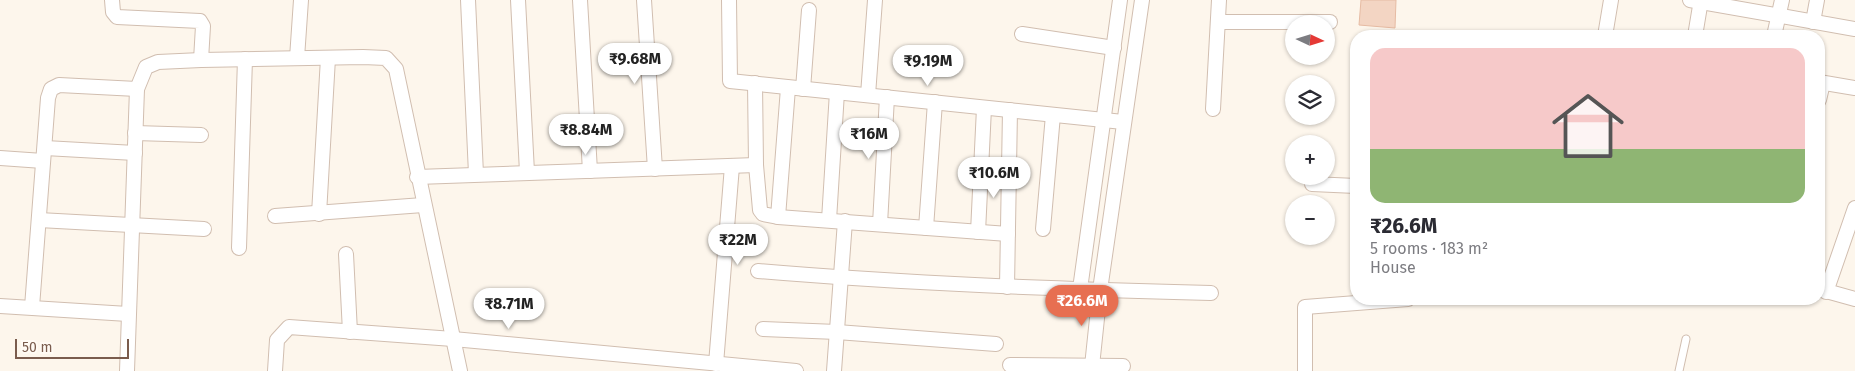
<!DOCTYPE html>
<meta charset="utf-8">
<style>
:root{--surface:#fff;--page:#f7f7f7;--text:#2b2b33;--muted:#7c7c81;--line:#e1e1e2;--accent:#e76f51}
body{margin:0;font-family:"Fira Sans",sans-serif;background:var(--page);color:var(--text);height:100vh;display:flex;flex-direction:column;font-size:19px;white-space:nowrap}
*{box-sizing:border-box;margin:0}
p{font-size:16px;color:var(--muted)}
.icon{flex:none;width:28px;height:28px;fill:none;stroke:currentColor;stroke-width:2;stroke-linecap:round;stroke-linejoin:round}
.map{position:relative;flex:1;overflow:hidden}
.side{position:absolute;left:1350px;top:30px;width:475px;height:275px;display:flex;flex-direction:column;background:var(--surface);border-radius:20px;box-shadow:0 1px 4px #0004}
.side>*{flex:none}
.needle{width:32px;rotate:94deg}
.controls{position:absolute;left:1285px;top:15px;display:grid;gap:10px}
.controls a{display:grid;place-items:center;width:50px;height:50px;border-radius:50%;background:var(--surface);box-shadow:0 1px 4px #0004;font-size:25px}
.scale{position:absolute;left:15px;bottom:12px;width:114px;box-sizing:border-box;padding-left:5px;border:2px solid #7a5c4d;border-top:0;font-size:14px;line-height:18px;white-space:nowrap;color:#7a5c4d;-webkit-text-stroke:4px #fffaf3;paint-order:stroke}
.price{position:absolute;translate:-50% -42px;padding:0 11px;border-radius:18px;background:#fff;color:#222;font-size:16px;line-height:32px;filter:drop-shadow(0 1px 2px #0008)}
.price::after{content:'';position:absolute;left:50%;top:30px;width:15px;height:11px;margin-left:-8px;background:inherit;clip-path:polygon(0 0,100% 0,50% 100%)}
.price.active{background:var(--accent);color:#fff}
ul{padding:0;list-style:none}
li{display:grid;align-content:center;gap:10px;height:265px;padding:0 20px}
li+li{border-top:1px solid var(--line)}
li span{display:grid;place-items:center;height:155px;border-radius:15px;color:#555}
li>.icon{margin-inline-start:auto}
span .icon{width:90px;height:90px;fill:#fffc;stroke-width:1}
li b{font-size:21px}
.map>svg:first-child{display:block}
.building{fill:#f3d5c3;stroke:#e6bba3}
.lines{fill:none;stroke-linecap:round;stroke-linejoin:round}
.lane-casing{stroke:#d1beb0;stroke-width:9}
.street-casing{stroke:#d1beb0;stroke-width:16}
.lane{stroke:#fff;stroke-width:7}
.street{stroke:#fff;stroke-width:14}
</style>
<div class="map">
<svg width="1855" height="371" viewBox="0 0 1855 371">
<rect width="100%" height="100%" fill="#fdf6ec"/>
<polygon class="building" points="1361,0 1396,0 1395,28 1359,25"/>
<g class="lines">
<defs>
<polyline id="lane" points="1679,371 1686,339"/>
<g id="street">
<polyline points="112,0 113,12 117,17 200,21 203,26 201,60"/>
<polyline points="468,0 476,174"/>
<polyline points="518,0 527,172"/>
<polyline points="580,0 590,171"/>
<polyline points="644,0 655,169"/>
<polyline points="729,0 730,81 1123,122"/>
<polyline points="1690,0 1855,29"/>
<polyline points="1218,22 1330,22"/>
<polyline points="1813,22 1817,0"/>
<polyline points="1022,34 1114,48"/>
<polyline points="1605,36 1611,0"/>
<polyline points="1695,36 1701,0"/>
<polyline points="1774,36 1782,0"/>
<polyline points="297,58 301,0"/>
<polyline points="1819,82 1855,88"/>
<polyline points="755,83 756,165 760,210 763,214 778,217 1008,234"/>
<polyline points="803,89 809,10"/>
<polyline points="868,95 875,0"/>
<polyline points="1819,100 1823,83"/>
<polyline points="1213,109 1219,0"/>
<polyline points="135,133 201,135"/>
<polyline points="45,148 135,153"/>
<polyline points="0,158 43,161"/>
<polyline points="417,177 756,165"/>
<polyline points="1312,184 1356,186"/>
<polyline points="319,214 328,58"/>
<polyline points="275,216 423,205"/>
<polyline points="778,217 788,88"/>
<polyline points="39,220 204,229"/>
<polyline points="829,220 837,92"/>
<polyline points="880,224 887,97"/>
<polyline points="926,228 935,102"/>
<polyline points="1043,229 1053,115"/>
<polyline points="978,232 984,108"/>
<polyline points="239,248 245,59"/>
<polyline points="346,254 350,332"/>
<path d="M758,271c151,13 302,18 453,22"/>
<polyline points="1007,287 1010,110"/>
<polyline points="1080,289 1120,0"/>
<polyline points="1819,289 1855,299"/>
<polyline points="1826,292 1855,208"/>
<polyline points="0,306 128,314"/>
<polyline points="32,307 48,98 51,89 59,85 137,89"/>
<polyline points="763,329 837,332 996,344"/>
<polyline points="716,364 732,166"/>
<polyline points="1010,365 1123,366"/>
<polyline points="1092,366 1100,290 1142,0"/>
<polyline points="127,371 137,89 146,67 158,62 201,60 363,57 386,58 396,69 460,371"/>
<polyline points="275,371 277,340 289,327 453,339 796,371"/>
<polyline points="834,371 845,221"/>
<polyline points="1305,371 1305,307 1408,299"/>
</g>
</defs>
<use href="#lane" class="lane-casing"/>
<use href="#street" class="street-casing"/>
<use href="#lane" class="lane"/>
<use href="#street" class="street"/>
</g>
</svg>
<div class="controls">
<a><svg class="needle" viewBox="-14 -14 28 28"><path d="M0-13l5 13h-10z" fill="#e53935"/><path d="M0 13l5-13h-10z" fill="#7c7c81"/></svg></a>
<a><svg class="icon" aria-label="layers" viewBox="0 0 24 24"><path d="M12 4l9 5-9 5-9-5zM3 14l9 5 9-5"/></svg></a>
<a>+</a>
<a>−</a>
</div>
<div class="scale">50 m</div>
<b class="price" style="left:635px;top:85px">₹9.68M</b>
<b class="price" style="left:928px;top:87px">₹9.19M</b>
<b class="price" style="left:586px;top:156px">₹8.84M</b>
<b class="price" style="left:869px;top:160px">₹16M</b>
<b class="price" style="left:994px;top:199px">₹10.6M</b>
<b class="price" style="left:738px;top:266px">₹22M</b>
<b class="price active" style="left:1082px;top:327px">₹26.6M</b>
<b class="price" style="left:509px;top:330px">₹8.71M</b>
<section class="side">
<ul>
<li><span style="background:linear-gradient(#f6c9c9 65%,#8fb573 0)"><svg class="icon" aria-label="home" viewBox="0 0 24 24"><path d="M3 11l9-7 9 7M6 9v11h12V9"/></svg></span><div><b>₹26.6M</b><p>5 rooms · 183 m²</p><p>House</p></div></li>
</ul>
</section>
</div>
